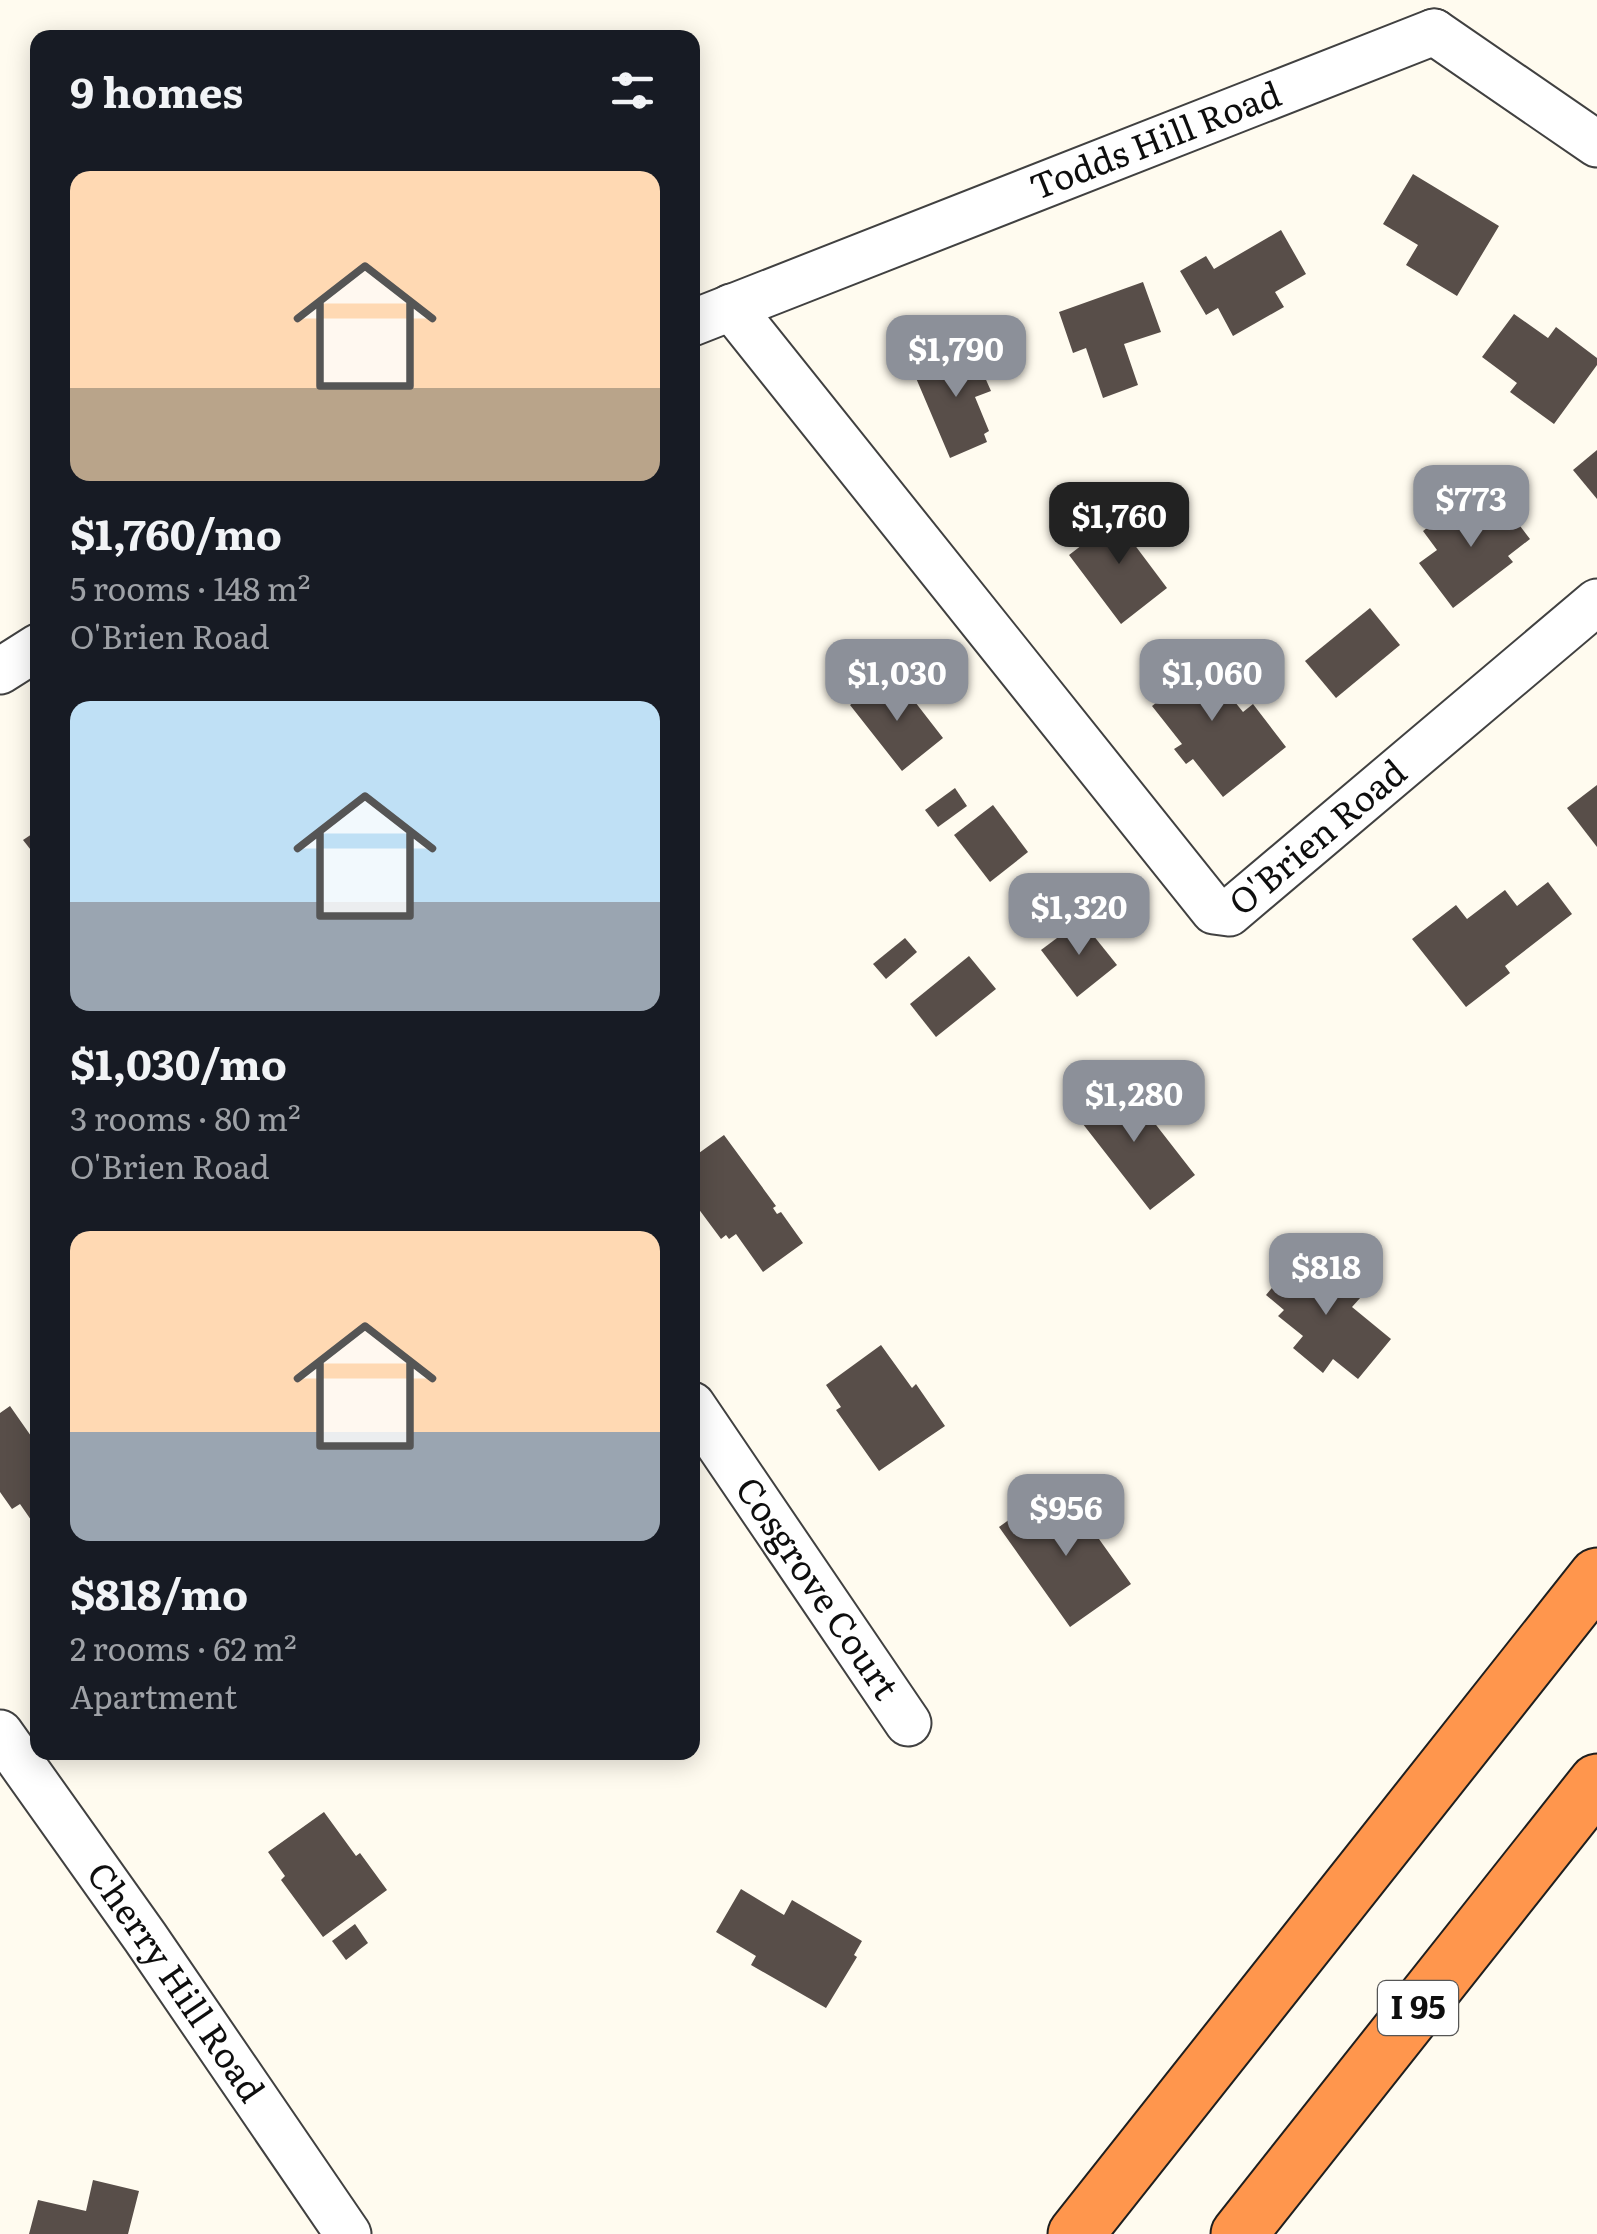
<!DOCTYPE html>
<meta charset="utf-8">
<style>
:root{--surface:#171b24;--page:#20242c;--text:#f1f3f6;--muted:#9ea1a6;--accent:#8c9099}
body{margin:0;font-family:Literata,serif;background:var(--page);color:var(--text);height:100vh;display:flex;flex-direction:column;font-size:38px;white-space:nowrap}
*{box-sizing:border-box;margin:0}
p{font-size:32px;color:var(--muted)}
.icon{flex:none;width:55px;height:55px;fill:none;stroke:currentColor;stroke-width:2;stroke-linecap:round;stroke-linejoin:round}
.map{position:relative;flex:1;overflow:hidden}
.drawer{position:absolute;left:30px;top:30px;width:670px;height:1730px;display:flex;flex-direction:column;background:var(--surface);border-radius:20px;box-shadow:0 5px 25px #0003}
.drawer>*{flex:none}
.price{position:absolute;translate:-50% -85px;padding:0 22px;border-radius:20px;background:var(--accent);color:#fff;font-size:32px;line-height:65px;filter:drop-shadow(0 2px 5px #0008)}
.price::after{content:'';position:absolute;left:50%;top:60px;width:30px;height:22px;margin-left:-15px;background:inherit;clip-path:polygon(0 0,100% 0,50% 100%)}
.price.on{background:#222;color:#fff}
ul{padding:0;list-style:none}
li{display:grid;align-content:center;gap:20px;height:530px;padding:0 40px}
li span{display:grid;place-items:center;height:310px;border-radius:20px;color:#555}
li>.icon{margin-inline-start:auto}
span .icon{width:180px;height:180px;fill:#fffc;stroke-width:1}
li b{font-size:42px}
h2{display:flex;justify-content:space-between;align-items:center;height:120px;padding:0 40px;font-size:42px}
.map>svg:first-child{display:block}
.building{fill:#584e49}
.lines{fill:none;stroke-linecap:round;stroke-linejoin:round}
.minor-casing{stroke:#414141;stroke-width:49}
.highway-casing{stroke:#1f1f1f;stroke-width:59}
.minor{stroke:#fff;stroke-width:45}
.highway{stroke:#ff964d;stroke-width:55}
.labels{text-anchor:middle;stroke-width:10;stroke-linejoin:round;paint-order:stroke}
.shield{fill:#fff;stroke:#565656;stroke-width:2.5}
.shield-label{font-size:32px;font-weight:bold;fill:#0e0e0e}
.street-label{font-size:35px;fill:#0e0e0e;stroke:#fff}
</style>
<div class="map">
<svg width="1597" height="2234" viewBox="0 0 1597 2234">
<rect width="100%" height="100%" fill="#fffbef"/>
<g class="building">
<polygon points="1413,174 1499,226 1457,296 1406,265 1418,245 1383,224"/>
<polygon points="1281,230 1306,274 1275,292 1284,307 1233,336 1218,308 1206,315 1180,271 1206,256 1214,269"/>
<polygon points="1143,282 1161,332 1124,344 1138,385 1103,398 1086,348 1073,353 1059,312"/>
<polygon points="1514,314 1548,338 1556,327 1597,358 1597,365 1554,424 1510,392 1517,383 1482,357"/>
<polygon points="971,346 991,391 975,397 989,431 984,434 987,442 950,458 913,371"/>
<polygon points="1597,450 1597,499 1573,470"/>
<polygon points="1500,500 1530,539 1508,556 1513,562 1453,608 1419,563 1437,550 1423,531 1460,503 1474,520"/>
<polygon points="1129,509 1148,533 1134,544 1167,588 1121,624 1069,555"/>
<polygon points="1370,608 1400,645 1336,698 1305,661"/>
<polygon points="1184,648 1201,670 1206,666 1243,712 1253,704 1286,747 1223,797 1193,759 1186,764 1174,749 1182,744 1152,706 1161,699 1145,679"/>
<polygon points="882,680 896,697 905,689 943,738 902,771 850,705"/>
<polygon points="1597,785 1597,847 1567,808"/>
<polygon points="955,788 967,806 938,827 925,810"/>
<polygon points="993,805 1028,852 990,882 954,835"/>
<polygon points="38,830 38,859 23,840"/>
<polygon points="1548,882 1572,914 1505,966 1510,973 1466,1007 1412,939 1456,905 1467,919 1505,890 1517,906"/>
<polygon points="1081,920 1117,965 1077,997 1041,950"/>
<polygon points="905,938 917,952 886,979 873,964"/>
<polygon points="969,956 996,989 936,1037 910,1004"/>
<polygon points="1110,1080 1139,1117 1146,1112 1195,1175 1150,1210 1072,1110"/>
<polygon points="724,1135 776,1206 773,1208 777,1214 781,1212 803,1243 763,1272 736,1234 729,1239 726,1235 721,1239 692,1200 692,1158"/>
<polygon points="1303,1250 1361,1297 1352,1307 1391,1339 1358,1379 1333,1359 1323,1373 1293,1348 1303,1336 1278,1316 1284,1310 1266,1295"/>
<polygon points="881,1345 912,1388 916,1384 945,1426 879,1471 836,1410 841,1407 826,1385"/>
<polygon points="10,1406 38,1446 38,1530 20,1504 12,1509 0,1492 0,1413"/>
<polygon points="1038,1499 1050,1516 1072,1501 1131,1584 1070,1627 999,1527"/>
<polygon points="324,1812 356,1856 360,1853 387,1890 323,1937 281,1880 285,1876 268,1852"/>
<polygon points="741,1889 784,1915 792,1900 862,1941 854,1955 857,1957 826,2008 751,1965 756,1956 716,1932"/>
<polygon points="355,1924 368,1943 346,1960 332,1941"/>
<polygon points="93,2180 139,2191 128,2234 29,2234 38,2200 86,2211"/>
</g>
<g class="lines">
<defs>
<g id="minor">
<polyline points="1434,32 1597,144"/>
<path id="s1" d="M731,307l483,604 15,2 368,-311"/>
<path id="s2" d="M692,323l742,-291"/>
<polyline points="0,671 38,647"/>
<path id="s3" d="M692,1405l216,318"/>
<path id="s4" d="M0,1733l145,204 203,297"/>
</g>
<g id="highway">
<polyline points="1076,2234 1597,1576"/>
<polyline points="1239,2234 1597,1782"/>
</g>
</defs>
<use href="#minor" class="minor-casing"/>
<use href="#highway" class="highway-casing"/>
<use href="#minor" class="minor"/>
<use href="#highway" class="highway"/>
</g>
<g class="labels">
<rect class="shield" x="1378" y="1981" width="80" height="54" rx="8"/>
<g class="shield-label">
<text x="1418" y="2019">I 95</text>
</g>
<g class="street-label">
<text dy="12" stroke="none"><textPath href="#s2" startOffset="498">Todds Hill Road</textPath></text>
<text dy="12" stroke="none"><textPath href="#s1" startOffset="905">O'Brien Road</textPath></text>
<text dy="12" stroke="none"><textPath href="#s3" startOffset="222">Cosgrove Court</textPath></text>
<text dy="12" stroke="none"><textPath href="#s4" startOffset="305">Cherry Hill Road</textPath></text>
</g>
</g>
</svg>
<b class="price" style="left:956px;top:400px">$1,790</b>
<b class="price" style="left:1471px;top:550px">$773</b>
<b class="price on" style="left:1119px;top:567px">$1,760</b>
<b class="price" style="left:897px;top:724px">$1,030</b>
<b class="price" style="left:1212px;top:724px">$1,060</b>
<b class="price" style="left:1079px;top:958px">$1,320</b>
<b class="price" style="left:1134px;top:1145px">$1,280</b>
<b class="price" style="left:1326px;top:1318px">$818</b>
<b class="price" style="left:1066px;top:1559px">$956</b>
<section class="drawer">
<h2>9 homes<svg class="icon" aria-label="filters" viewBox="0 0 24 24"><path d="M4 7h16M4 17h16"/><circle cx="9" cy="7" r="2"/><circle cx="15" cy="17" r="2"/></svg></h2>
<ul>
<li><span style="background:linear-gradient(#ffd9b3 70%,#b9a48a 0)"><svg class="icon" aria-label="home" viewBox="0 0 24 24"><path d="M3 11l9-7 9 7M6 9v11h12V9"/></svg></span><div><b>$1,760/mo</b><p>5 rooms · 148 m²</p><p>O'Brien Road</p></div></li>
<li><span style="background:linear-gradient(#bfe0f5 65%,#9aa5b1 0)"><svg class="icon" aria-label="home" viewBox="0 0 24 24"><path d="M3 11l9-7 9 7M6 9v11h12V9"/></svg></span><div><b>$1,030/mo</b><p>3 rooms · 80 m²</p><p>O'Brien Road</p></div></li>
<li><span style="background:linear-gradient(#ffd9b3 65%,#9aa5b1 0)"><svg class="icon" aria-label="home" viewBox="0 0 24 24"><path d="M3 11l9-7 9 7M6 9v11h12V9"/></svg></span><div><b>$818/mo</b><p>2 rooms · 62 m²</p><p>Apartment</p></div></li>
</ul>
</section>
</div>
